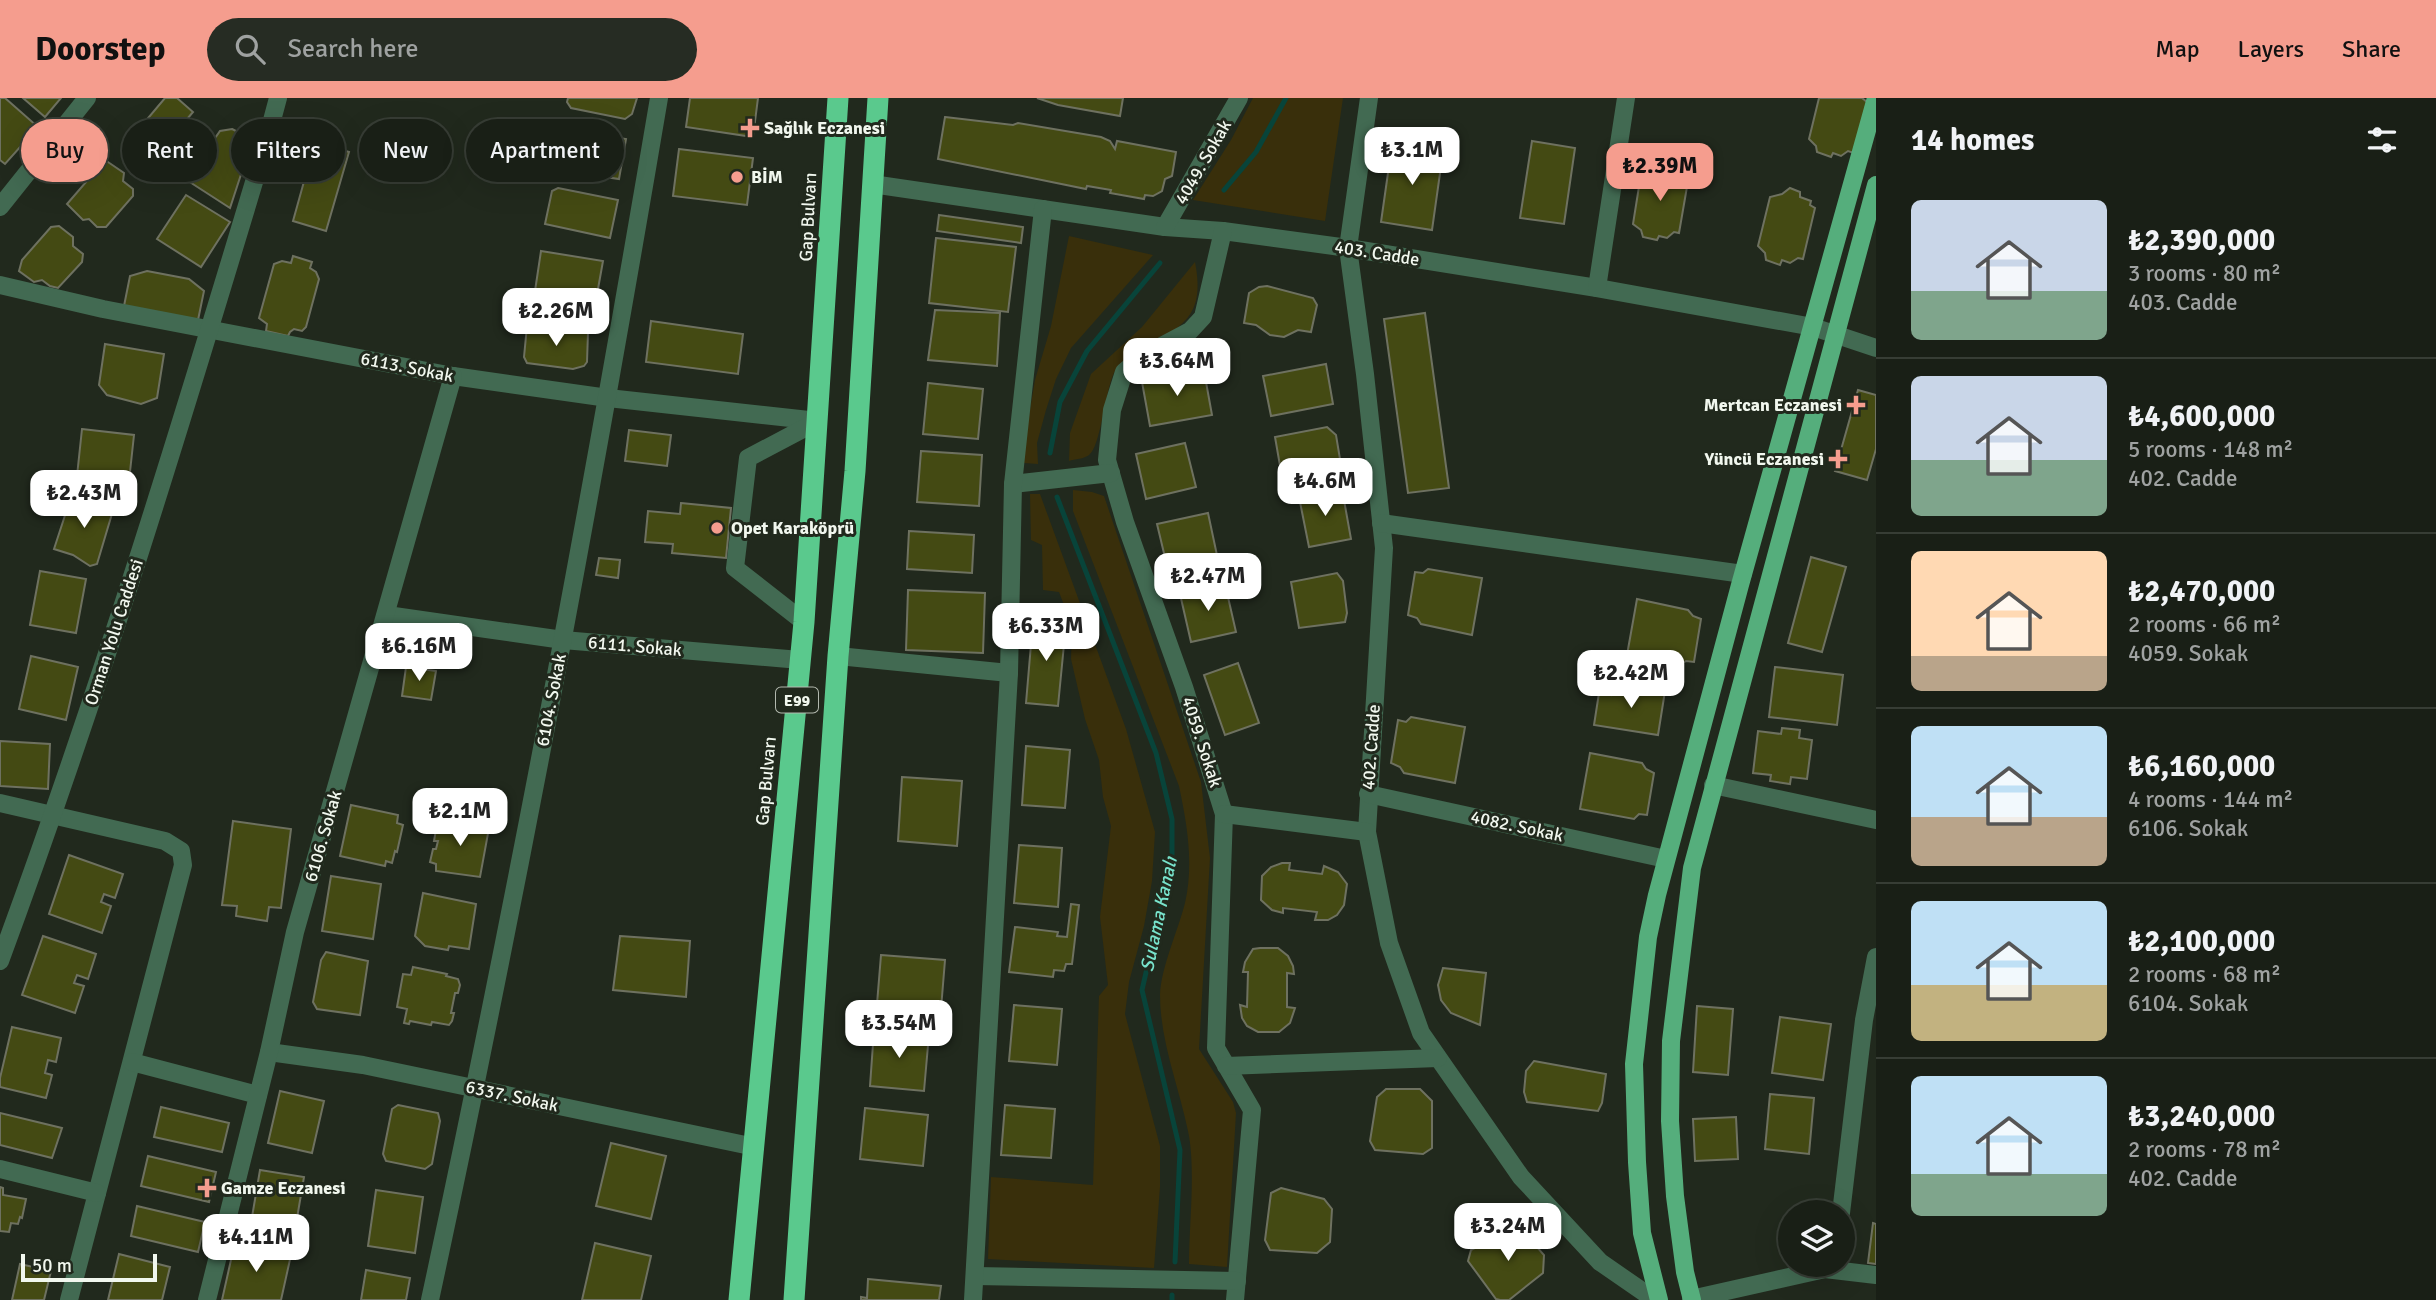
<!DOCTYPE html>
<meta charset="utf-8">
<style>
:root{--surface:#191f16;--page:#262c23;--text:#f1f3f6;--muted:#9fa2a1;--line:#373d35;--accent:#f59d8e}
body{margin:0;font-family:Signika,sans-serif;background:var(--page);color:var(--text);height:100vh;display:flex;flex-direction:column;font-size:26px;white-space:nowrap}
*{box-sizing:border-box;margin:0}
p{font-size:23px;color:var(--muted)}
.icon{flex:none;width:38px;height:38px;fill:none;stroke:currentColor;stroke-width:2;stroke-linecap:round;stroke-linejoin:round}
.map{position:relative;flex:1;overflow:hidden}
.details{display:flex;flex-direction:column;background:var(--surface);width:560px}
.details>*{flex:none}
.top-card{position:absolute;left:21px;top:21px;width:665px;height:63px;display:flex;gap:14px}
.buttons{position:absolute;left:1778px;top:1102px;display:grid;gap:14px}
.buttons a{display:grid;place-items:center;width:77px;height:77px;border-radius:50%;background:var(--surface);box-shadow:0 7px 28px #0002,0 0 0 2px var(--line);font-size:35px}
.scale{position:absolute;left:21px;bottom:18px;width:136px;box-sizing:border-box;padding-left:7px;border:4px solid #f1f7ee;border-top:0;font-size:19px;line-height:24px;white-space:nowrap;color:#f1f7ee;-webkit-text-stroke:5px #21291d;paint-order:stroke}
.price{position:absolute;translate:-50% -60px;padding:0 16px;border-radius:14px;background:#fff;color:#222;font-size:23px;line-height:46px;filter:drop-shadow(0 2px 4px #0008)}
.price::after{content:'';position:absolute;left:50%;top:42px;width:21px;height:16px;margin-left:-10px;background:inherit;clip-path:polygon(0 0,100% 0,50% 100%)}
.price.on{background:var(--accent);color:#111}
ul{padding:0;list-style:none}
li{display:flex;align-items:center;gap:21px;height:175px;padding:0 35px}
li+li{border-top:2px solid var(--line)}
li span{display:grid;place-items:center;flex:none;width:196px;height:140px;border-radius:10px;color:#555}
li>.icon{margin-inline-start:auto}
span .icon{width:84px;height:84px;fill:#fffc;stroke-width:1}
li b{font-size:30px}
h2{display:flex;justify-content:space-between;align-items:center;height:84px;padding:0 35px;font-size:30px}
.tag{padding:0 24px;border-radius:32px;background:var(--surface);box-shadow:0 7px 28px #0002,0 0 0 2px var(--line);font-size:24px;line-height:63px}
.tag.on{background:var(--accent);color:#111}
header{display:flex;align-items:center;gap:42px;box-sizing:border-box;height:98px;padding:0 35px;background:var(--accent);color:#111}
header strong{font-size:33px}
nav{display:flex;gap:38px;margin-inline-start:auto;font-size:24px}
.search{width:490px;height:63px;background:var(--page);display:flex;align-items:center;gap:18px;box-sizing:border-box;padding:0 24px;border-radius:38px;color:var(--muted);font-size:26px}
main{display:flex;flex:1;min-height:0}
.map>svg:first-child{display:block}
.green{fill:#392f0b}
.lines{fill:none;stroke-linecap:round;stroke-linejoin:round}
.stream{stroke:#08443a;stroke-width:5}
.building{fill:#444a13;stroke:#6e7160;stroke-width:2}
.minor{stroke:#426a52;stroke-width:18}
.major{stroke:#55ae7c;stroke-width:18}
.highway{stroke:#5ac98d;stroke-width:21}
.poi-dot{fill:#f59d8e;stroke:#21291d;stroke-width:2.5}
.labels{text-anchor:middle;stroke-width:6;stroke-linejoin:round;paint-order:stroke}
.shield{fill:#21291d;stroke:#b3b9af;stroke-width:2}
.shield-label{font-size:16px;font-weight:bold;fill:#f1f7ee}
.poi-label{font-size:18px;font-weight:bold;fill:#f1f7ee;stroke:#21291d;text-anchor:start}
.street-label{font-size:18px;fill:#f1f7ee;stroke:#21291d}
.water-label{font-size:19px;font-style:italic;fill:#78e3cc;stroke:#21291d}
</style>
<header>
<strong>Doorstep</strong>
<div class="search"><svg class="icon" aria-label="search" viewBox="0 0 24 24"><circle cx="10" cy="10" r="6"/><path d="M15 15l6 6"/></svg>Search here</div>
<nav><a>Map</a><a>Layers</a><a>Share</a></nav>
</header>
<main>
<div class="map">
<svg width="1876" height="1202" viewBox="0 0 1876 1202">
<rect width="100%" height="100%" fill="#21291d"/>
<g class="green">
<polygon points="1253,0 1343,0 1325,123 1193,102 1231,42"/>
<polygon points="1069,138 1153,157 1071,250 1056,281 1046,312 1037,345 1038,366 1024,365 1026,335 1035,282 1051,228"/>
<path d="M1195,164c11,57 -14,64 -56,90 -10,6 -20,11 -25,21 -9,18 -13,73 -25,82 -5,4 -14,4 -20,6l1,-28 21,-59 51,-47z"/>
<path d="M1073,392l19,2 12,4 97,286 9,76 -11,191 34,53 3,11 -9,154 -38,-3c0,-38 7,-97 -1,-133 -9,-44 -28,-90 -28,-136 1,-28 18,-64 25,-92 9,-39 2,-79 -6,-117l-106,-275z"/>
<polygon points="1030,396 1040,396 1126,631 1155,734 1152,783 1144,828 1129,884 1125,916 1160,1048 1160,1089 1154,1170 988,1161 991,1079 1093,1087 1099,898 1108,887 1100,819 1111,728 1103,699 1099,662 1085,621 1071,561 1072,528 1059,494 1043,492 1042,447 1031,442"/>
</g>
<g class="lines">
<g class="stream">
<polyline points="1224,92 1256,54 1286,0"/>
<polyline points="1050,355 1060,304 1087,253 1160,165"/>
<polyline points="1057,399 1156,655 1172,721 1172,761 1142,892 1180,1052 1175,1164"/>
<polyline points="1172,1202 1172,1197"/>
</g>
</g>
<g class="building">
<polygon points="0,0 5,0 38,29 5,66 0,62"/>
<polygon points="23,0 61,0 45,19"/>
<polygon points="165,0 177,0 193,14 145,71 122,51"/>
<polygon points="568,0 637,0 632,16 625,21 571,10 567,4"/>
<polygon points="690,0 758,0 753,39 686,29"/>
<polygon points="1037,0 1123,0 1120,18 1058,7"/>
<polygon points="1819,0 1862,0 1867,4 1854,55 1848,53 1841,58 1833,55 1831,59 1817,54 1816,48 1809,41"/>
<polygon points="945,19 1013,27 1018,25 1101,39 1110,43 1115,51 1117,43 1176,54 1172,78 1165,81 1162,93 1153,98 1145,97 1144,101 1110,95 1111,92 1087,88 1086,91 938,61"/>
<polygon points="551,29 626,41 619,81 545,70"/>
<polygon points="232,31 248,39 248,55 230,110 182,79 205,43 213,43 220,33"/>
<polygon points="1532,43 1575,50 1564,126 1520,120"/>
<polygon points="315,44 349,54 326,133 293,123"/>
<polygon points="1392,47 1443,54 1432,132 1381,124"/>
<polygon points="679,51 753,60 747,107 673,98"/>
<polygon points="105,62 124,75 123,83 133,91 133,98 106,129 97,129 89,121 83,122 67,106"/>
<polygon points="1661,65 1670,68 1671,74 1682,76 1682,80 1688,83 1679,135 1674,134 1667,140 1659,138 1657,142 1643,139 1641,132 1633,126 1641,76 1653,72"/>
<polygon points="558,90 618,102 610,140 545,126 552,93"/>
<polygon points="1790,90 1800,94 1800,99 1811,103 1810,107 1815,110 1803,161 1798,160 1790,165 1782,162 1780,167 1766,162 1765,155 1758,148 1770,99 1782,96"/>
<polygon points="186,97 230,124 201,169 157,141"/>
<polygon points="939,117 1023,129 1021,145 937,133"/>
<polygon points="59,128 73,139 73,148 83,156 82,164 58,190 50,188 42,182 34,184 19,173 22,162 51,129"/>
<polygon points="936,140 1016,149 1008,214 929,205"/>
<polygon points="541,153 603,163 596,202 535,193"/>
<polygon points="293,158 312,164 310,170 316,174 319,181 306,229 302,233 294,231 290,234 288,238 266,233 267,226 259,220 274,166 282,163 291,165"/>
<polygon points="147,173 189,181 204,193 198,222 124,208 130,178"/>
<polygon points="1267,188 1313,200 1317,207 1311,234 1298,232 1284,239 1270,237 1256,227 1244,225 1249,195 1259,189"/>
<polygon points="935,212 1000,215 997,268 928,262"/>
<polygon points="1425,215 1449,390 1408,395 1384,221"/>
<polygon points="651,223 743,236 738,276 646,264"/>
<polygon points="527,228 588,234 587,264 584,268 573,271 527,265 524,259"/>
<polygon points="105,246 164,256 157,300 141,306 107,297 99,287"/>
<polygon points="1326,266 1333,306 1271,318 1263,278"/>
<polygon points="1204,273 1212,317 1150,328 1142,284"/>
<polygon points="928,285 983,291 978,341 923,336"/>
<polygon points="1858,292 1876,297 1876,351 1867,382 1835,373"/>
<polygon points="1327,329 1336,337 1341,367 1336,378 1283,385 1275,339"/>
<polygon points="82,331 134,337 129,383 77,378"/>
<polygon points="629,332 671,337 667,368 625,363"/>
<polygon points="1185,345 1196,389 1146,401 1136,356"/>
<polygon points="921,353 982,357 979,408 917,404"/>
<polygon points="1342,391 1351,441 1309,449 1299,399"/>
<polygon points="71,399 94,407 98,405 114,409 97,466 90,468 73,457 54,451"/>
<polygon points="681,405 731,410 726,460 672,455 673,446 645,444 648,413 680,416"/>
<polygon points="1208,415 1218,462 1168,472 1157,426"/>
<polygon points="909,433 974,437 972,475 907,471"/>
<polygon points="1811,459 1846,469 1822,554 1788,545"/>
<polygon points="599,460 620,462 618,480 596,477"/>
<polygon points="1428,471 1482,480 1472,537 1421,526 1417,520 1408,517 1415,474 1423,475"/>
<polygon points="40,473 86,481 76,535 30,527"/>
<polygon points="1337,475 1343,483 1347,515 1345,524 1299,530 1291,484"/>
<polygon points="1225,486 1236,534 1191,544 1180,496"/>
<polygon points="908,492 985,495 983,555 906,552"/>
<polygon points="1637,501 1688,512 1693,518 1701,521 1694,564 1686,563 1680,567 1627,557"/>
<polygon points="1033,523 1066,526 1058,608 1026,605"/>
<polygon points="31,558 78,569 66,622 19,611"/>
<polygon points="1238,565 1259,625 1225,637 1204,577"/>
<polygon points="406,569 436,573 431,602 402,598"/>
<polygon points="1775,569 1843,577 1837,627 1769,619"/>
<polygon points="1623,586 1665,593 1658,637 1594,627 1599,595 1611,597 1612,592 1622,593"/>
<polygon points="1411,619 1465,629 1455,685 1404,675 1400,669 1391,665 1398,622 1406,624"/>
<polygon points="1782,630 1800,632 1799,640 1812,642 1807,681 1791,679 1790,686 1770,683 1771,677 1753,675 1758,633 1781,636"/>
<polygon points="0,643 50,646 48,691 0,688"/>
<polygon points="1026,648 1070,652 1065,710 1022,707"/>
<polygon points="1590,655 1642,665 1646,671 1654,675 1647,717 1639,716 1634,721 1580,711"/>
<polygon points="902,679 962,683 957,748 898,743"/>
<polygon points="351,707 398,717 397,725 403,727 397,754 395,753 392,765 386,763 385,768 340,758"/>
<polygon points="446,722 489,730 480,779 436,773 436,766 430,764 433,751 436,751 438,743 434,743 437,726 444,727"/>
<polygon points="233,723 291,731 281,810 269,809 267,823 236,818 237,808 222,807"/>
<polygon points="1019,747 1062,750 1058,809 1014,805"/>
<polygon points="69,757 123,776 115,800 104,796 101,804 111,808 102,835 49,816"/>
<polygon points="1282,765 1290,765 1289,772 1322,776 1324,768 1338,774 1347,786 1344,807 1337,817 1328,822 1315,822 1317,814 1283,810 1283,815 1272,812 1261,802 1262,778 1271,769"/>
<polygon points="331,778 381,786 373,841 322,833"/>
<polygon points="423,795 476,806 469,851 449,848 448,852 425,848 415,838"/>
<polygon points="1071,806 1079,807 1072,866 1066,866 1064,873 1054,872 1053,879 1009,874 1015,829 1058,834 1057,838 1067,839"/>
<polygon points="43,838 96,856 88,881 77,877 74,885 84,888 75,915 22,897"/>
<polygon points="620,838 690,843 686,899 613,892"/>
<polygon points="1260,850 1278,850 1288,858 1293,868 1294,876 1287,875 1287,909 1295,910 1290,925 1279,934 1258,934 1247,928 1242,920 1240,907 1247,909 1248,874 1243,874 1245,864 1253,851"/>
<polygon points="326,854 368,863 360,917 317,911 313,904 321,862"/>
<polygon points="881,857 945,862 941,911 877,906"/>
<polygon points="413,869 447,876 446,878 458,881 460,887 458,895 455,895 451,915 454,915 452,923 449,927 432,924 431,927 410,923 409,926 404,925 407,911 397,909 403,876 411,877"/>
<polygon points="1443,870 1486,875 1480,927 1451,915 1441,902 1438,887"/>
<polygon points="1014,907 1062,911 1057,967 1009,963"/>
<polygon points="1697,908 1733,911 1728,977 1693,974"/>
<polygon points="1780,919 1831,926 1823,982 1772,975"/>
<polygon points="12,929 61,940 56,964 48,962 45,975 52,977 46,1000 0,989 0,980"/>
<polygon points="874,932 929,936 924,993 870,988"/>
<polygon points="1534,963 1606,976 1602,1005 1598,1013 1527,1004 1524,994 1526,973"/>
<polygon points="1386,991 1420,991 1432,1003 1432,1050 1423,1056 1375,1052 1370,1043 1377,999"/>
<polygon points="280,993 324,1003 312,1055 268,1045"/>
<polygon points="1770,996 1814,1000 1809,1056 1765,1051"/>
<polygon points="398,1007 438,1015 440,1023 432,1066 425,1071 386,1063 383,1056 392,1011"/>
<polygon points="1005,1007 1055,1011 1051,1060 1001,1057"/>
<polygon points="161,1009 229,1025 222,1054 154,1039"/>
<polygon points="865,1010 928,1017 923,1068 860,1061"/>
<polygon points="0,1015 62,1030 52,1060 0,1047"/>
<polygon points="1736,1019 1738,1061 1695,1063 1693,1021"/>
<polygon points="611,1045 666,1058 651,1121 596,1108"/>
<polygon points="148,1058 216,1074 209,1104 141,1088"/>
<polygon points="260,1072 304,1079 295,1132 251,1125"/>
<polygon points="0,1089 3,1090 3,1097 26,1101 22,1120 20,1119 18,1126 11,1125 9,1134 0,1133"/>
<polygon points="1281,1090 1324,1101 1332,1111 1330,1144 1317,1155 1270,1152 1265,1142 1271,1095"/>
<polygon points="376,1092 423,1099 415,1155 368,1148"/>
<polygon points="137,1108 205,1124 198,1154 131,1138"/>
<polygon points="1873,1125 1876,1126 1876,1166 1868,1165"/>
<polygon points="1510,1131 1522,1132 1544,1157 1543,1175 1509,1202 1500,1202 1496,1201 1468,1163 1471,1152"/>
<polygon points="235,1144 291,1157 281,1202 222,1202"/>
<polygon points="595,1145 651,1158 641,1202 582,1202"/>
<polygon points="119,1156 170,1169 162,1202 108,1202"/>
<polygon points="20,1166 51,1173 44,1202 12,1202"/>
<polygon points="366,1172 410,1180 406,1202 361,1202"/>
<polygon points="868,1181 941,1188 939,1202 861,1202 861,1199 867,1200"/>
</g>
<g class="lines">
<g class="minor">
<polyline points="1369,0 1348,150 1365,276 1384,450 1367,734 1389,845 1421,935 1521,1079 1600,1164 1655,1202"/>
<polyline points="872,86 1165,129 1223,133 1348,150 1597,190 1813,229 1876,250"/>
<polyline points="0,109 87,0"/>
<polyline points="1165,129 1239,0"/>
<polyline points="1223,133 1203,219 1190,233 1143,258 1124,274 1112,312 1107,362 1125,424 1184,589 1224,716 1216,950 1252,1012 1235,1202"/>
<polyline points="0,187 103,211 453,278 608,300 818,323"/>
<polyline points="1597,190 1626,0"/>
<polyline points="1013,386 1111,375"/>
<polyline points="1381,425 1743,476"/>
<polyline points="387,517 563,542 800,562"/>
<polyline points="804,524 735,470 748,360 818,323"/>
<polyline points="838,558 1009,575"/>
<polyline points="1713,687 1876,722"/>
<polyline points="1368,696 1666,761"/>
<polyline points="0,705 165,743 181,753 183,767 69,1202"/>
<polyline points="1224,716 1367,734"/>
<path d="M0,863c100,-270 184,-546 267,-822l11,-41"/>
<polyline points="269,954 363,967 755,1049"/>
<polyline points="132,964 258,997"/>
<polyline points="1226,968 1438,960"/>
<polyline points="0,1071 97,1095"/>
<polyline points="1841,1115 1864,922 1876,859"/>
<polyline points="1825,1171 1876,1177"/>
<polyline points="975,1178 1237,1183"/>
<polyline points="1691,1201 1825,1171 1828,1167"/>
<polyline points="207,1202 269,954 295,834 453,278"/>
<path d="M430,1202c86,-399 161,-800 229,-1202"/>
<polyline points="973,1202 1009,575 1013,386 1043,111"/>
</g>
<g class="major">
<polyline points="1659,1202 1642,1135 1637,1064 1634,966 1648,839 1657,797 1740,487 1876,0"/>
<polyline points="1692,1202 1685,1174 1675,1098 1670,1023 1671,943 1692,770 1876,87"/>
</g>
<g class="highway">
<polyline points="739,1202 804,524 838,0"/>
<polyline points="794,1202 838,558 855,373 878,0"/>
</g>
</g>
<g class="poi-dot">
<path d="M746.5 19.5h7v7h7v7h-7v7h-7v-7h-7v-7h7z"/>
<circle cx="737" cy="79" r="7"/>
<path d="M1852.5 296.5h7v7h7v7h-7v7h-7v-7h-7v-7h7z"/>
<path d="M1834.5 350.5h7v7h7v7h-7v7h-7v-7h-7v-7h7z"/>
<circle cx="717" cy="430" r="7"/>
<path d="M203.5 1079.5h7v7h7v7h-7v7h-7v-7h-7v-7h7z"/>
</g>
<g class="labels">
<rect class="shield" x="776" y="589.5" width="42" height="25" rx="5"/>
<g class="shield-label">
<text x="797" y="608">E99</text>
</g>
<g class="poi-label">
<text x="764" y="36">Sağlık Eczanesi</text>
<text x="751" y="85">BİM</text>
<text x="1842" y="313" text-anchor="end">Mertcan Eczanesi</text>
<text x="1824" y="367" text-anchor="end">Yüncü Eczanesi</text>
<text x="731" y="436">Opet Karaköprü</text>
<text x="221" y="1096">Gamze Eczanesi</text>
</g>
<g class="street-label">
<text transform="translate(1203 64) rotate(-60)" y="6">4049. Sokak</text>
<text transform="translate(808 119) rotate(-87)" y="6">Gap Bulvarı</text>
<text transform="translate(1377 155) rotate(9)" y="6">403. Cadde</text>
<text transform="translate(407 269) rotate(11)" y="6">6113. Sokak</text>
<text transform="translate(114 534) rotate(-72)" y="6">Orman Yolu Caddesi</text>
<text transform="translate(635 548) rotate(5)" y="6">6111. Sokak</text>
<text transform="translate(551 602) rotate(-79)" y="6">6104. Sokak</text>
<text transform="translate(1202 644) rotate(72)" y="6">4059. Sokak</text>
<text transform="translate(1371 649) rotate(-86)" y="6">402. Cadde</text>
<text transform="translate(766 683) rotate(-85)" y="6">Gap Bulvarı</text>
<text transform="translate(1517 728) rotate(12)" y="6">4082. Sokak</text>
<text transform="translate(323 738) rotate(-74)" y="6">6106. Sokak</text>
<text transform="translate(512 998) rotate(12)" y="6">6337. Sokak</text>
</g>
<g class="water-label">
<text transform="translate(1158 816) rotate(-78)" y="7">Sulama Kanalı</text>
</g>
</g>
</svg>
<div class="buttons">
<a><svg class="icon" aria-label="layers" viewBox="0 0 24 24"><path d="M12 4l9 5-9 5-9-5zM3 14l9 5 9-5"/></svg></a>
</div>
<div class="scale">50 m</div>
<b class="price" style="left:1412px;top:89px">₺3.1M</b>
<b class="price on" style="left:1660px;top:105px">₺2.39M</b>
<b class="price" style="left:556px;top:250px">₺2.26M</b>
<b class="price" style="left:1177px;top:300px">₺3.64M</b>
<b class="price" style="left:1325px;top:420px">₺4.6M</b>
<b class="price" style="left:84px;top:432px">₺2.43M</b>
<b class="price" style="left:1208px;top:515px">₺2.47M</b>
<b class="price" style="left:1046px;top:565px">₺6.33M</b>
<b class="price" style="left:419px;top:585px">₺6.16M</b>
<b class="price" style="left:1631px;top:612px">₺2.42M</b>
<b class="price" style="left:460px;top:750px">₺2.1M</b>
<b class="price" style="left:899px;top:962px">₺3.54M</b>
<b class="price" style="left:1508px;top:1165px">₺3.24M</b>
<b class="price" style="left:256px;top:1176px">₺4.11M</b>
<div class="top-card">
<a class="tag on">Buy</a>
<a class="tag">Rent</a>
<a class="tag">Filters</a>
<a class="tag">New</a>
<a class="tag">Apartment</a>
</div>
</div>
<section class="details">
<h2>14 homes<svg class="icon" aria-label="filters" viewBox="0 0 24 24"><path d="M4 7h16M4 17h16"/><circle cx="9" cy="7" r="2"/><circle cx="15" cy="17" r="2"/></svg></h2>
<ul>
<li><span style="background:linear-gradient(#c9d6e8 65%,#7fa58c 0)"><svg class="icon" aria-label="home" viewBox="0 0 24 24"><path d="M3 11l9-7 9 7M6 9v11h12V9"/></svg></span><div><b>₺2,390,000</b><p>3 rooms · 80 m²</p><p>403. Cadde</p></div></li>
<li><span style="background:linear-gradient(#c9d6e8 60%,#7fa58c 0)"><svg class="icon" aria-label="home" viewBox="0 0 24 24"><path d="M3 11l9-7 9 7M6 9v11h12V9"/></svg></span><div><b>₺4,600,000</b><p>5 rooms · 148 m²</p><p>402. Cadde</p></div></li>
<li><span style="background:linear-gradient(#ffd9b3 75%,#b9a48a 0)"><svg class="icon" aria-label="home" viewBox="0 0 24 24"><path d="M3 11l9-7 9 7M6 9v11h12V9"/></svg></span><div><b>₺2,470,000</b><p>2 rooms · 66 m²</p><p>4059. Sokak</p></div></li>
<li><span style="background:linear-gradient(#bfe0f5 65%,#b9a48a 0)"><svg class="icon" aria-label="home" viewBox="0 0 24 24"><path d="M3 11l9-7 9 7M6 9v11h12V9"/></svg></span><div><b>₺6,160,000</b><p>4 rooms · 144 m²</p><p>6106. Sokak</p></div></li>
<li><span style="background:linear-gradient(#bfe0f5 60%,#c2b280 0)"><svg class="icon" aria-label="home" viewBox="0 0 24 24"><path d="M3 11l9-7 9 7M6 9v11h12V9"/></svg></span><div><b>₺2,100,000</b><p>2 rooms · 68 m²</p><p>6104. Sokak</p></div></li>
<li><span style="background:linear-gradient(#bfe0f5 70%,#7fa58c 0)"><svg class="icon" aria-label="home" viewBox="0 0 24 24"><path d="M3 11l9-7 9 7M6 9v11h12V9"/></svg></span><div><b>₺3,240,000</b><p>2 rooms · 78 m²</p><p>402. Cadde</p></div></li>
</ul>
</section>
</main>
